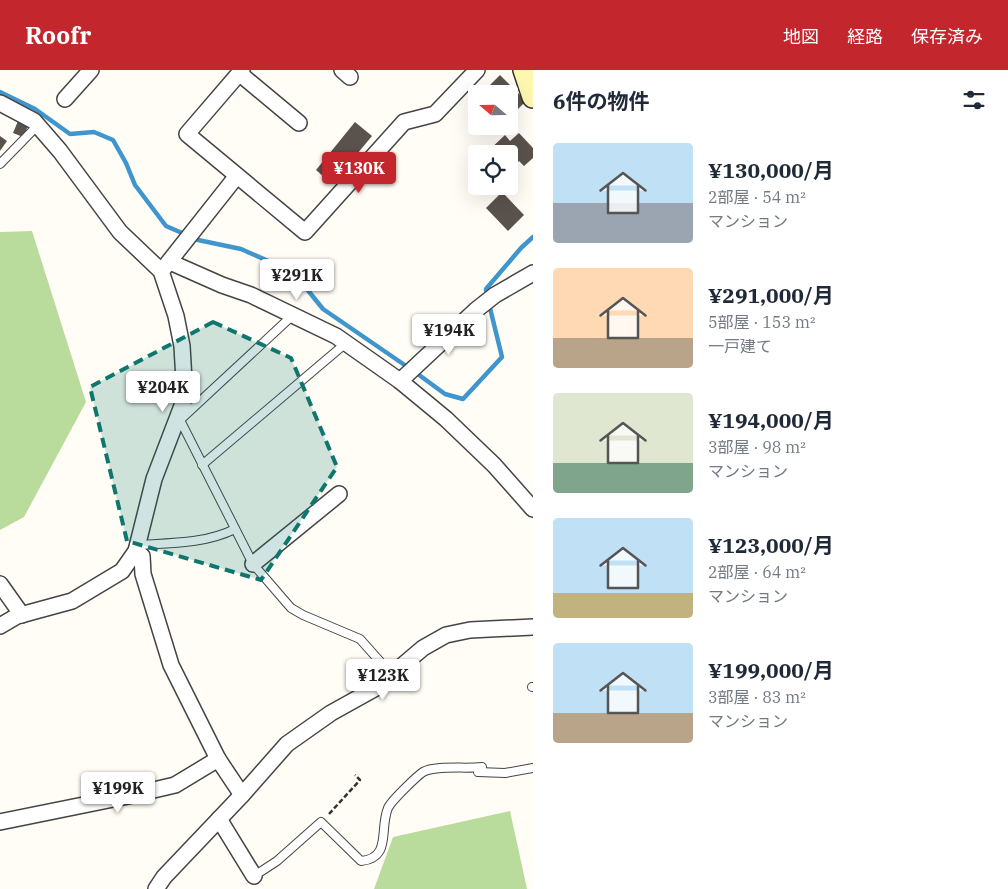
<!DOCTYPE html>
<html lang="ja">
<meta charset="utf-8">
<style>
:root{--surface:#fff;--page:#f6f6f7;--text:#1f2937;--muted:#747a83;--accent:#c4262e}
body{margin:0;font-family:"IBM Plex Serif","Noto Sans JP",serif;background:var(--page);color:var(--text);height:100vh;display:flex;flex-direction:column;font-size:19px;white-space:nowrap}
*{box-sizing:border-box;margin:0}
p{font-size:16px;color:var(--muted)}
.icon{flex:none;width:28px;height:28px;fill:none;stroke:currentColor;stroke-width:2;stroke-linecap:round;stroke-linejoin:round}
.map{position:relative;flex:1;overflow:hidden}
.sheet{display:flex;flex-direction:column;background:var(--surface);width:475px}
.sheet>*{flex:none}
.needle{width:32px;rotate:290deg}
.buttons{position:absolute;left:468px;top:15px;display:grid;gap:10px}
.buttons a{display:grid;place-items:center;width:50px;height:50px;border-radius:5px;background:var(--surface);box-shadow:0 5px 20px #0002;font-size:25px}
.price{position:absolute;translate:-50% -42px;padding:0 11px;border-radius:5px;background:#fff;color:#222;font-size:16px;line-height:32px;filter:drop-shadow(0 1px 2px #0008)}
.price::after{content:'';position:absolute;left:50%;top:30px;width:15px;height:11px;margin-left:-8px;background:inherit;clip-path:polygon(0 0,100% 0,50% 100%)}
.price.selected{background:var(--accent);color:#fff}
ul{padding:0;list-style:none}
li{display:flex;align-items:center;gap:15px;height:125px;padding:0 20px}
li span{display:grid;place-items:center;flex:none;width:140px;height:100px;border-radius:5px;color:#555}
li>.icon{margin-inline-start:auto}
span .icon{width:60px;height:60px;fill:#fffc;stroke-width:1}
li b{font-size:21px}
h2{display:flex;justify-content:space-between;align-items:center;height:60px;padding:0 20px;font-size:21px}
header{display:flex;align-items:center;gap:30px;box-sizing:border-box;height:70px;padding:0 25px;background:var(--accent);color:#fff}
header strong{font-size:24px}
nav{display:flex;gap:28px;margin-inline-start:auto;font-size:18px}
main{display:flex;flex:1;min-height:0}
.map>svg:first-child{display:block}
.forest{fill:#b9dc9c}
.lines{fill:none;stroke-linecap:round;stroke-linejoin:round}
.stream{stroke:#3f96cf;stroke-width:4.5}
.building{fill:#5a524d}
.lane-casing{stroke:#444;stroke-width:10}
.street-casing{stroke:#444;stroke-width:18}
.secondary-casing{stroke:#333;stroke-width:24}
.path{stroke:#333;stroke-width:2.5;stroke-dasharray:5 2.5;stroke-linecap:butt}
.lane{stroke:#fff;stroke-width:8}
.street{stroke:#fff;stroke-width:15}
.secondary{stroke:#fff6b0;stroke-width:21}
.marked{fill:#0f766e;fill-opacity:0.2;stroke:#0f766e;stroke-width:4;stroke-dasharray:10 6;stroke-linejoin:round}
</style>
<header>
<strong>Roofr</strong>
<nav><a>地図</a><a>経路</a><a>保存済み</a></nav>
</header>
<main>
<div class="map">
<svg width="533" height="819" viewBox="0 0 533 819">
<rect width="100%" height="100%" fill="#fffdf5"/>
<g class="forest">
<polygon points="32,161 86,332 24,447 0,460 0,162"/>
<polygon points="510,741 527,819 374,819 393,767"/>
</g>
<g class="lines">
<g class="stream">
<polyline points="0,22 35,39 70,64 94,62 113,70 126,93 135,115 166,156 198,170 241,179 275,194 306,218 323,239 409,298"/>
<polyline points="487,227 486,219 521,178 533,167"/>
<polyline points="415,302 445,324 463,329 502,287 489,234"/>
</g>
</g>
<g class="building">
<polygon points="500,5 526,31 509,48 509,24 484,24 483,22"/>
<polygon points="18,51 28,56 23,67 13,63"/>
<polygon points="355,52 372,66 332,114 316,100"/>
<polygon points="519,63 533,78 533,88 524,96 519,91 509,100 509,84 485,84 505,65 510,71"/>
<polygon points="0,66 7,71 0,81"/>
<polygon points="502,122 524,145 508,161 486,138"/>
</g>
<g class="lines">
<defs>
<g id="lane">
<polyline points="0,94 38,55"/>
<polyline points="181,349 293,245"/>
<polyline points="180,350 253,494 291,538 303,545 360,569 392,605"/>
<polyline points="202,395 346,273"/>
<path d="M137,475c32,-2 68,-1 98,-16"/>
<polyline points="532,617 533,617"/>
<polyline points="478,702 505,703 533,698"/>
<path d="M254,806l23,-15 44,-39 40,39c31,-3 18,-32 27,-53 3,-7 29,-32 35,-36 13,-7 43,-3 59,-5v5"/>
</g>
<g id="street">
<polyline points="242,0 187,64 305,162 404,52 435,44 477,0"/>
<polyline points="342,0 350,7"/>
<polyline points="239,3 299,53"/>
<polyline points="65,29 91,0"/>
<polyline points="0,33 34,51 60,81 120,162 161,201 176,246 182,276 185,328 154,409 136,481 122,501 72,531 17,546 0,556"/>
<polyline points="170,192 222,215 251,225 336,266 400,311 446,349 494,395 533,439"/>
<polyline points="164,198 236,107"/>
<polyline points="400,311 476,240 495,225 533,203"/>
<polyline points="136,481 142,486 143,504 171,595 218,689 242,725"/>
<polyline points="253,494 339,424"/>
<polyline points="0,514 22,545"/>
<polyline points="219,749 254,806"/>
<polyline points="0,752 128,726 175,715 218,689"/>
<polyline points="156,819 164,807 242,725 287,674 331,643 376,618 423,578 446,565 470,560 533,557"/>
</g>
<polyline id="secondary" points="524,0 533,27"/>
</defs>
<use href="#lane" class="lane-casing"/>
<use href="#street" class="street-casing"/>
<use href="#secondary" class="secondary-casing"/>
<polyline class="path" points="329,744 360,710 355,705"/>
<use href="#lane" class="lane"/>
<use href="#street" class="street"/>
<use href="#secondary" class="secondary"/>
</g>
<path class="marked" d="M213,252l78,36 46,109 -76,113 -134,-39 -37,-154z"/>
</svg>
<div class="buttons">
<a><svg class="needle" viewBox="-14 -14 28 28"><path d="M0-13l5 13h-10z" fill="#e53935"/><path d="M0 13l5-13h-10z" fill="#747a83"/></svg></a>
<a><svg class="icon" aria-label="locate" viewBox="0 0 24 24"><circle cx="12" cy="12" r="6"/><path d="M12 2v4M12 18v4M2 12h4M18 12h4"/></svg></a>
</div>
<b class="price selected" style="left:359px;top:124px">¥130K</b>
<b class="price" style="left:297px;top:231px">¥291K</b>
<b class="price" style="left:449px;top:286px">¥194K</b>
<b class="price" style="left:163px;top:343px">¥204K</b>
<b class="price" style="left:383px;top:631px">¥123K</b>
<b class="price" style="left:118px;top:744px">¥199K</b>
</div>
<section class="sheet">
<h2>6件の物件<svg class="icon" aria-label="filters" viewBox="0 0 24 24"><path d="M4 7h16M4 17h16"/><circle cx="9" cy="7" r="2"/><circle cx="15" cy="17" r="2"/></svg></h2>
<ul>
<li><span style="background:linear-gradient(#bfe0f5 60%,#9aa5b1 0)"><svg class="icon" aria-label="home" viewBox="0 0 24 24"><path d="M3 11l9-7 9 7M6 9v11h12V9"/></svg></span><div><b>¥130,000/月</b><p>2部屋 · 54 m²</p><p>マンション</p></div></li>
<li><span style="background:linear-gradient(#ffd9b3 70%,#b9a48a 0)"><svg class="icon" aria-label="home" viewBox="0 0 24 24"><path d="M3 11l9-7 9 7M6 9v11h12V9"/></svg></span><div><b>¥291,000/月</b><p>5部屋 · 153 m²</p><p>一戸建て</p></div></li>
<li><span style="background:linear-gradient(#dfe7d0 70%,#7fa58c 0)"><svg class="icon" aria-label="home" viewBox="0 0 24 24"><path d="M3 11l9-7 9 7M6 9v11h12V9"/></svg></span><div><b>¥194,000/月</b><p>3部屋 · 98 m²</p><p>マンション</p></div></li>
<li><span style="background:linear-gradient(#bfe0f5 75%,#c2b280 0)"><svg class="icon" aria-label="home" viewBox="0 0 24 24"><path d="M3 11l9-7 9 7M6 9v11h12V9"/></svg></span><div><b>¥123,000/月</b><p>2部屋 · 64 m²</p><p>マンション</p></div></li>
<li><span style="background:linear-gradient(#bfe0f5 70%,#b9a48a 0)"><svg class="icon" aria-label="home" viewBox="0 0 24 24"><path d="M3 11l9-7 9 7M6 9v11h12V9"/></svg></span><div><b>¥199,000/月</b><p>3部屋 · 83 m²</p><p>マンション</p></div></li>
</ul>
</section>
</main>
